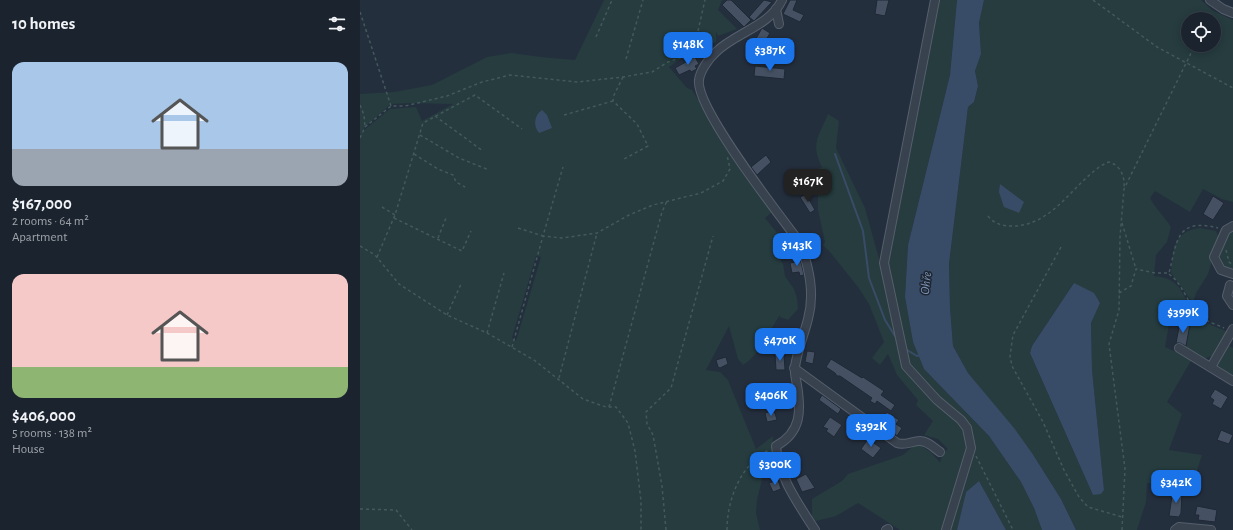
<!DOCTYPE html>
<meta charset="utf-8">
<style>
:root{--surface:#1b232e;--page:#242b36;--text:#f1f3f6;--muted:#a0a4aa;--line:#39404a;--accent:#1a73e8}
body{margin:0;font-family:"Alegreya Sans",sans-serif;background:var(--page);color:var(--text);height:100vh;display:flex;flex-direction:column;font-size:15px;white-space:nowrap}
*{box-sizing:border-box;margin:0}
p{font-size:13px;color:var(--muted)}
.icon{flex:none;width:22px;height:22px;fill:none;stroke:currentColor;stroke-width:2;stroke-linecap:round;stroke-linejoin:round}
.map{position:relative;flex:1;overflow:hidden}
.details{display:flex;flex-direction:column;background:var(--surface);width:360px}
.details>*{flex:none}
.fabs{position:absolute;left:821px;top:12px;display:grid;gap:8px}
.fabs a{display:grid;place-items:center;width:40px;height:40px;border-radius:50%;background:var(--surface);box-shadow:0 2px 10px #0003,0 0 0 1px var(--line);font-size:20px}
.price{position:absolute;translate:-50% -34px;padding:0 9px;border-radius:8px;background:var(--accent);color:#fff;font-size:13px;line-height:26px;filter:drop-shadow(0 1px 2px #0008)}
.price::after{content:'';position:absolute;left:50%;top:24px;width:12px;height:9px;margin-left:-6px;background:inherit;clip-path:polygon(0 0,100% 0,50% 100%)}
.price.on{background:#222;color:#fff}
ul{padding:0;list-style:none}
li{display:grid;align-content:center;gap:8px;height:212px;padding:0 12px}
li span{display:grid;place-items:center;height:124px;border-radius:12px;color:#555}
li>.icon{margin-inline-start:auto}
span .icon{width:72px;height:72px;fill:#fffc;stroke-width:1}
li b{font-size:17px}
h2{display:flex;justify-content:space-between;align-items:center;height:48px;padding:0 12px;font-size:17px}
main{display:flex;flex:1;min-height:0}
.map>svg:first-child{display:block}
.green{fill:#263c3f;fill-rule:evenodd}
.water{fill:#394c67}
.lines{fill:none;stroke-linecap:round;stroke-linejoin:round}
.stream{stroke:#394c67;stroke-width:2}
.building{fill:#455162;stroke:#1f2835}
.minor-casing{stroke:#565f6c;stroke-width:10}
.path{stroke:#44595c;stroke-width:1.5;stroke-dasharray:3 3;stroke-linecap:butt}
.minor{stroke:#38414e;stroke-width:8}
.labels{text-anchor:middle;stroke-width:3;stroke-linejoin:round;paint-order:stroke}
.water-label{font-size:13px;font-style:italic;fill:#7c92b1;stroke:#1d2633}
</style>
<main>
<section class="details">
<h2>10 homes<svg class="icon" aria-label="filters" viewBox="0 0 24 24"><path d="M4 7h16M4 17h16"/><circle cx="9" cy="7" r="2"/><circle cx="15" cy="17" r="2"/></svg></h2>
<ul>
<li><span style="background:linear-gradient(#a9c7e8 70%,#9aa5b1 0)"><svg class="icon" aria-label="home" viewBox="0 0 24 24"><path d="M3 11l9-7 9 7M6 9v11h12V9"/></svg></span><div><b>$167,000</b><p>2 rooms · 64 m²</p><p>Apartment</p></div></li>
<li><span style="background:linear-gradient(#f6c9c9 75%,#8fb573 0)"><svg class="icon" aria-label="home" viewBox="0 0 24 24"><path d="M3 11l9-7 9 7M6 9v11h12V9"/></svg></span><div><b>$406,000</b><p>5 rooms · 138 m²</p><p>House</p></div></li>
</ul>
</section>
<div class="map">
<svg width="873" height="530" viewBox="0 0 873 530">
<rect width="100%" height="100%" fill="#242f3e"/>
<g class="green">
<path d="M244,0h118l-4,10 19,19 -19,7 -2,-5v11l-26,10 -21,15 18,21 5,2 18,27 31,54 31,41 -7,6 18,22 -10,7 10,17 2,12 9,13 3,9 1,11 -10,11 -8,-3v-2c-12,17 -19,39 -37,50l-5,-6 -9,-33 -23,44 14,2 8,8 28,69 17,-13 -1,21 -6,6 -9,37 -1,13 4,17h-400v-436l34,-2 38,-7 55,-28 24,-4 30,4 34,3zM52,103l41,1 -31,17 -6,-14 -26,2 -27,22 2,-4 26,-23zM176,256l5,1 -25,84 -4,-3z"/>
<path d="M577,0h20l-7,75 -42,170 -3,52 8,45 11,27 65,67 32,46 13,26 8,22h-36l-27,-49 -13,11 -9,38h-57l-42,-27 -22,13 -24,6v-23l30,-18 6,-7 55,-19 13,-11c11,4 17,9 24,19l3,-10 5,-4 -10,-10 -14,-4 9,-14 -17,-16 2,-5 -21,-25 -9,-21 -8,11 -8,-7 12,-16 -15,-38 -11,-17 -28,-35 -7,-7 2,-3 -7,-32v-41l4,-2c-12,-24 -3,-31 6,-53l11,7 -3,27 29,60 16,58 22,100 68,64 -62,-63 -22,-106 47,-233z"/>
<path d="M624,0h217l12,11 20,9v182l-11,-3 -19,-10 -13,23 -35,-21 -5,7c6,11 14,18 21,29l-4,15 -11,13 -2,21c32,3 26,22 43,40 8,8 22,12 31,16l-13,23 -12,4 -17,-12 5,-30 -20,-4 -6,34 27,12 -25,43 15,12 -13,36 33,5 -11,33 -44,-5 -1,19 -9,28h-61l-15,-31 -29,-46 -64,-80 -15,-27 -3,-38 -1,-44 19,-157 6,-5 4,-16 -3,-15 6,-17 -2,-31zM828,19h26v26h-26zM714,283l26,19 -9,21 1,47 12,120 -11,5 -63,-142 2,-7z"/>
<path d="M840,228l16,3 3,7 -11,36 -12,19 -3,10 -22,-30c2,-23 2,-42 29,-45z"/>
<path d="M871,232h2v40l-14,-7c-2,-12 1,-26 12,-33z"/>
<polygon points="868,345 873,348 873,378 856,366"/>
</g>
<g class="water">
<polygon points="597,0 624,0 619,23 621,54 615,71 618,86 614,102 608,107 589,264 590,308 593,346 608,373 654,428 672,453 701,499 716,530 682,530 674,508 661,482 629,436 564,369 553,342 545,297 548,245 590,75"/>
<path d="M182,110l5,5 5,13 -13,5c-6,-7 -5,-18 3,-23z"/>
<polygon points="640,184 664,202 659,213 644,207 639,192"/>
<polygon points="714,283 734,293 740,303 731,323 732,370 744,490 741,494 733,495 670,353 672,346"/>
<polygon points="619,481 646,530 597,530 606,492"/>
</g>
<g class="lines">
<g class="stream">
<polyline points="475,154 503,231 509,278 525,320 535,336"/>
<polyline points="547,350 557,356 560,355"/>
</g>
</g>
<g class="building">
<polygon points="367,0 371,0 391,20 384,27 362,5"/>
<polygon points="404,0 412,2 394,21 389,17"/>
<polygon points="430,0 437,0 433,10 444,15 440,22 423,14"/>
<polygon points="517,0 529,0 525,16 515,14"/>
<polygon points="402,28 410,33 397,56 389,51"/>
<polygon points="335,57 339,64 335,66 337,69 331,72 330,70 319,75 315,68"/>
<polygon points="395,66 425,69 424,79 394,76"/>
<polygon points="406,155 411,162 397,175 391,167"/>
<polygon points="446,194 455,210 450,213 440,197"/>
<polygon points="853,196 864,203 853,220 843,214"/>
<polygon points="440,258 444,275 440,276 439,272 432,273 430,263 436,262 435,259"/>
<polygon points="820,322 830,324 826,346 820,343 816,343"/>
<polygon points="447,351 455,352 453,364 445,362"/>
<polygon points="415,354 424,354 425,370 416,370"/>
<polygon points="366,357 368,364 360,368 358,367 356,360"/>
<polygon points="471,359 502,378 503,377 524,391 521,395 535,405 531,411 517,401 515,404 510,401 512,398 480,376 477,376 475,373 466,367"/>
<polygon points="855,389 868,397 861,409 852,404 854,400 850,397"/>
<polygon points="462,395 481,409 478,414 459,400"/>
<polygon points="412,411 415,413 417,420 407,422 405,413"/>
<polygon points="527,412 539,420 536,424 542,428 537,436 532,432 533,430 520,421"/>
<polygon points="470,417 482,425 474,437 466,431 468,429 463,427"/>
<polygon points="861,430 873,435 869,444 857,440"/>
<polygon points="508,439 521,448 513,458 501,449"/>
<polygon points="446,474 455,488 442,492 436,479"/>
<polygon points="418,480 421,489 413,492 409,483"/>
<polygon points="813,490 822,492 821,513 819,517 809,516"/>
<polygon points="837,506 857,510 855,522 838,520 839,515 835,515"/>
</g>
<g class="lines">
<defs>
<g id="minor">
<path d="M422,0c-12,26 -47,33 -66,52 -7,6 -16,19 -17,28 -4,28 82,137 102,164 8,25 14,49 7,75 -4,16 -11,32 -13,48 -1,5 1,12 2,18 4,25 5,47 -21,61 2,30 23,59 39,84"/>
<polyline points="575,0 524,263 546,366 577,400 601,420 607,428 611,448 586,530"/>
<polyline points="850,0 863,9 873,13"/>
<polyline points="416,9 419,24"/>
<polyline points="873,226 866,230 854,257 861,270 873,274"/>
<polyline points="870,285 867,296 873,305"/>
<polyline points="819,348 873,381"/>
<polyline points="851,367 873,329"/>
<path d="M434,368l103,75c8,3 15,-2 23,-2 8,0 14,7 20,11"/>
<polyline points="526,530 528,529"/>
<polyline points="815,530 819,527 851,530"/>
</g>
</defs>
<use href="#minor" class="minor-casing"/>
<g class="path">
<polyline points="733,0 797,47 873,88"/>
<polyline points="0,12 31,106"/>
<polyline points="338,31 345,0"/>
<polyline points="236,37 252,0"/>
<polyline points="266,59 283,0"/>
<polyline points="263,77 254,95 253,101 277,124 288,146 264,159"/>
<polyline points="0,105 4,115 5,127"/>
<polyline points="204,115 253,101"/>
<polyline points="75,116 123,151"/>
<polyline points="60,135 99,158 129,170"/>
<polyline points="0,138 5,127 31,106 45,106 87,96 122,82 150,75 217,82 263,77 292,72 308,62 352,46"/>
<polyline points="54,154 78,169 93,175 96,182 105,187"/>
<polyline points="22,207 35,215"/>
<path d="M628,216c5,7 14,10 22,10 34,1 53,-26 76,-48 7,-6 14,-13 23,-16 11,3 16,14 15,25"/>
<polyline points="34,218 102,251 111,231"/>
<polyline points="762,223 776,269"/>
<polyline points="158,228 183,236 203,167"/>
<polyline points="78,238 86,218"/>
<polyline points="0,246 15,255 39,284 87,315 127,333 174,360 223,399 246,407 256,407 268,423 275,451 281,501 281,530"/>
<polyline points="701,247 653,335 650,356 652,366 683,422 704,470 719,497 728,507 762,517"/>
<polyline points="866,250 869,262 873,265"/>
<polyline points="17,257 35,215 63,123 115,95 162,129"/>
<path d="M809,274c14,10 18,29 30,41 7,7 17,9 25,13"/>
<path d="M759,293l12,-7 5,-17 19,4h14c8,-30 6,-56 49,-45"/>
<polyline points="87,315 101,284"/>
<polyline points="127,333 144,273"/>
<polyline points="152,347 183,236 202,238 237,233 269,215 293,205 341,193 363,181 370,169 367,155"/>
<polyline points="199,378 237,233"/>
<polyline points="249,407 302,212 307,201"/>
<polyline points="616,456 653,530"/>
<polyline points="0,509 36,510 52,530"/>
<polyline points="306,530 302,486 293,435 287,424 286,412 311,388 353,236"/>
<path d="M367,530c0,-31 14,-66 42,-80"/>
<polyline points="762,530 765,469 749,344 759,310 760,237 764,189 835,45"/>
</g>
<use href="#minor" class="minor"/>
</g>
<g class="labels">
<g class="water-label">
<text transform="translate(565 283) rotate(-84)" y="5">Ohře</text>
</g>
</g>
</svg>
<div class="fabs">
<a><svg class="icon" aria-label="locate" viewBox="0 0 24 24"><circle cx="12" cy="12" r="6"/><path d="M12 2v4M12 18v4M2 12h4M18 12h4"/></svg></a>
</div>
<b class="price" style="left:328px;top:66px">$148K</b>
<b class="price" style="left:410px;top:72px">$387K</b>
<b class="price on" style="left:448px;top:203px">$167K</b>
<b class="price" style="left:437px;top:267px">$143K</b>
<b class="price" style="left:823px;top:334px">$399K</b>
<b class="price" style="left:420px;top:362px">$470K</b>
<b class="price" style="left:411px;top:417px">$406K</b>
<b class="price" style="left:511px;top:448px">$392K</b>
<b class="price" style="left:415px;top:486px">$300K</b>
<b class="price" style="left:816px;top:504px">$342K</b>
</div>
</main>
